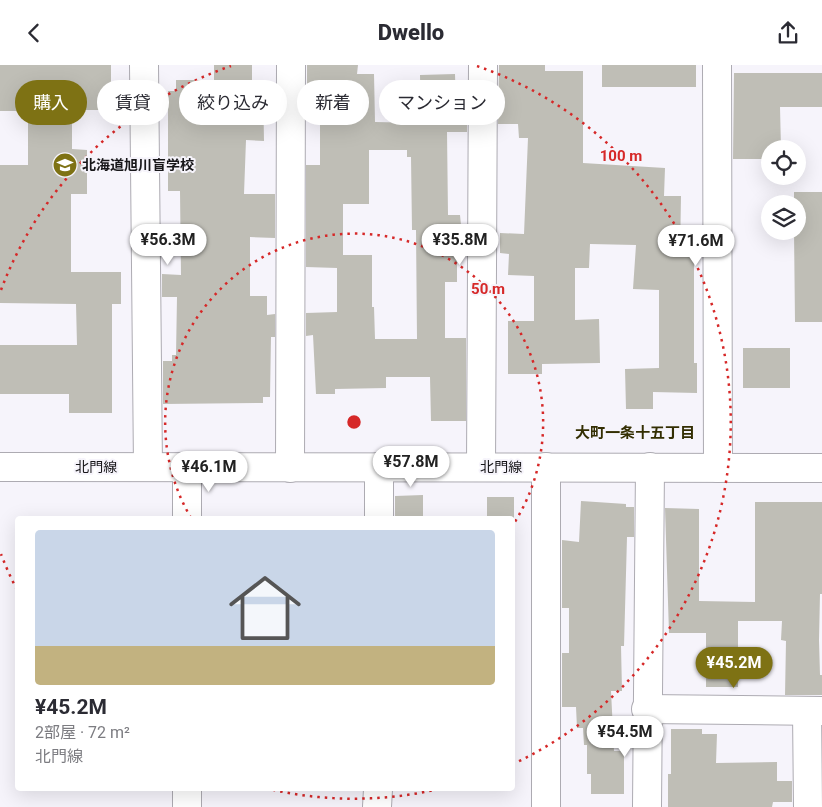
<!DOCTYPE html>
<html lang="ja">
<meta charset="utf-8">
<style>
:root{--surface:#fff;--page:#f2f2f3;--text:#2b2b33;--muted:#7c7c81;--line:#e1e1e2;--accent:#7e7214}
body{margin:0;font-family:Roboto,"Noto Sans JP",sans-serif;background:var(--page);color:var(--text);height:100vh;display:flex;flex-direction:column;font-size:19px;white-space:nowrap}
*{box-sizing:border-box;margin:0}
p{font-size:16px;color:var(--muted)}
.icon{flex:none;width:28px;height:28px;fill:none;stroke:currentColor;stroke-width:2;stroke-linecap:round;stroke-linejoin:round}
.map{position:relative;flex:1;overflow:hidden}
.drawer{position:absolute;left:15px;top:451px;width:500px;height:275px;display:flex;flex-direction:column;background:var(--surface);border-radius:5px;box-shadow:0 5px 20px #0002}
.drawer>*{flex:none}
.top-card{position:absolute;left:15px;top:15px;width:500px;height:45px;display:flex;gap:10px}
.tools{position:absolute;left:761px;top:75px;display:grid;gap:10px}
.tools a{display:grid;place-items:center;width:45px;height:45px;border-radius:50%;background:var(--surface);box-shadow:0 5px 20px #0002;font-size:25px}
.price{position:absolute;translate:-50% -42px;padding:0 11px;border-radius:18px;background:#fff;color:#222;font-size:16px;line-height:32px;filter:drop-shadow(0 1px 2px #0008)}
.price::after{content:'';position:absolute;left:50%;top:30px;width:15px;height:11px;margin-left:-8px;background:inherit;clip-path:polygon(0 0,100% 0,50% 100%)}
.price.active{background:var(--accent);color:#fff}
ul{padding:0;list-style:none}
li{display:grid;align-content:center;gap:10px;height:265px;padding:0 20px}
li+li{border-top:1px solid var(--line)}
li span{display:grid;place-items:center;height:155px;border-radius:5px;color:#555}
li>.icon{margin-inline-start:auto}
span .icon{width:90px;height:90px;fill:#fffc;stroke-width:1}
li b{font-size:21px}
.tag{padding:0 18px;border-radius:22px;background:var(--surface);box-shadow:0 5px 20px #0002;font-size:18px;line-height:45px}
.tag.active{background:var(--accent);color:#fff}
header{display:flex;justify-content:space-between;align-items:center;height:65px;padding:0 20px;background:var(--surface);font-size:22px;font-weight:800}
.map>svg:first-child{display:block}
.building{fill:#bfbeb6;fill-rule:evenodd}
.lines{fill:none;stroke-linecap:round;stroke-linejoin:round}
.street-casing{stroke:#adabb2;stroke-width:30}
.secondary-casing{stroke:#adabb2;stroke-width:30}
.street{stroke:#fff;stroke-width:28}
.secondary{stroke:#fff;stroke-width:28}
.ring{fill:none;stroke:#d62828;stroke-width:2.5;stroke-dasharray:2.5 5}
.labels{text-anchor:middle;stroke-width:4;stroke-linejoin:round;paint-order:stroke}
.poi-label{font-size:14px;font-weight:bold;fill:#18171a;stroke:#f6f4fb;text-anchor:start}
.street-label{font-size:14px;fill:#18171a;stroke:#f6f4fb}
.neighbourhood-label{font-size:15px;font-weight:bold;fill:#332e02;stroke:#f6f4fb}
.centre{fill:#d62828;stroke:#f6f4fb;stroke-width:2.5}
.ring-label{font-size:15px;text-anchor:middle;font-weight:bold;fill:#d62828;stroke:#f6f4fb;stroke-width:4;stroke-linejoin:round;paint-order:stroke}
</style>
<header><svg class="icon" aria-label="back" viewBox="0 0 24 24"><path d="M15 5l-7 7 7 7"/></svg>Dwello<svg class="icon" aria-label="share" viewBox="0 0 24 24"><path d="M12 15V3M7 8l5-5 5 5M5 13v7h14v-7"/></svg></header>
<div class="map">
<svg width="822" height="742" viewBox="0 0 822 742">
<rect width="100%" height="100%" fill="#f6f4fb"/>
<g class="building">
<polygon points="0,0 111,0 111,45 72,45 72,84 87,85 87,129 71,129 71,207 121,207 121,239 112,239 112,348 69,348 69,329 0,329 0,280 77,280 76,239 0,238 0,100 28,100 28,46 0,46"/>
<polygon points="214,0 252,0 252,20 263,20 264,76 246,75 244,129 275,129 275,173 250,172 250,231 267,231 267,250 275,249 275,272 271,272 270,332 263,332 263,338 163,339 163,296 172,296 172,290 176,290 177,232 162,232 162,209 181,210 180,126 168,126 168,26 176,26 176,15 214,15"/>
<path d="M307,0h51l-1,9h17l1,48 46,1 -1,-48 35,-1 1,35h11v23h-20l1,83h12l1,10h6l-1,24h-9v33h-12v56h21v83h-35l-1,-44h-44v11l-51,1v5h-19l-3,-59 -7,1v-23l31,-1v-44l-31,-1v-102h14v-46h-13zM369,85h38v7h4l1,73h4l1,109h-42l-1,-32h-2v-52h-29v-51h26z"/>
<polygon points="499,0 545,0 545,6 583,6 583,98 665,103 664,131 681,131 680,191 694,192 694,298 697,298 697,328 653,327 653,344 626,344 625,304 659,303 659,225 633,224 636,180 590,179 589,203 575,203 575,255 599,254 600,298 542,299 542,309 508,309 508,256 534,256 534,211 508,210 509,189 500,188 500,168 524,169 528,73 519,73 518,59 498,59"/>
<rect x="602" y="0" width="94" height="22"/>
<polygon points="734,8 822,8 822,42 780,42 781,84 770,84 770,94 733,94"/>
<polygon points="794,127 822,127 822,257 795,257 794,166 798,166 798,139 794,139"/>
<rect x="743" y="283" width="47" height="40"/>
<polygon points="423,430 423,454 395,454 395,431"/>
<rect x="487" y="432" width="27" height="22"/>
<polygon points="581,436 626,439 626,442 634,442 634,472 627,472 624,581 621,581 622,626 611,626 614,686 624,686 624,729 591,729 591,709 587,709 587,680 584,680 583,663 577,663 576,642 562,642 562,588 569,588 569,543 562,543 562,475 579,477"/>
<polygon points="755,437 822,437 822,529 820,529 819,575 820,610 822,610 822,630 785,630 786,576 781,575 782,556 738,556 738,622 706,622 706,568 669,568 665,443 699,444 699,536 755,537"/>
<polygon points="671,664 702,664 702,669 717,669 716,698 777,697 777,716 792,716 792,737 773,737 772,742 668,742 668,709 671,709"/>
</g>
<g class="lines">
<defs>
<g id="street">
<polyline points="144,0 148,402"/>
<polyline points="717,0 718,403"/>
<polyline points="481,402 483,0"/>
<polyline points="546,402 546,742"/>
<polyline points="290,403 291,0"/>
<polyline points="187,454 187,402"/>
<polyline points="379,454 379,402"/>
<polyline points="646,644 822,646"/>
<polyline points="807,646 808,742"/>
<polyline points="187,742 187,724"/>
<polyline points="377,742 378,724"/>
<polyline points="647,742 650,402"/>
</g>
<polyline id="secondary" points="0,402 822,403"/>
</defs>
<use href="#street" class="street-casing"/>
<use href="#secondary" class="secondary-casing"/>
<use href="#street" class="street"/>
<use href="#secondary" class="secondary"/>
</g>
<g class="ring">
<path d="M191 453A189 189 0 1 1 513 460"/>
<path d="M439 724A377 377 0 0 1 269 724M17 525A377 377 0 0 1 1 489M1 225A377 377 0 0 1 231 1M477 1A377 377 0 0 1 513 699"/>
</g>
<defs>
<symbol id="school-disc" viewBox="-11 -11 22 22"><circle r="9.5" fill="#7e7214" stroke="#f6f4fb"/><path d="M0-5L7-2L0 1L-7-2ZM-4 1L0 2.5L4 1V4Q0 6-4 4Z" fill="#fff"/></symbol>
</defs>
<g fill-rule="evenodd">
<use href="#school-disc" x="51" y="86" width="28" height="28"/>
</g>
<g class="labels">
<g class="poi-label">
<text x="82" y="105">北海道旭川盲学校</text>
</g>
<g class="street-label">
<text x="96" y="407">北門線</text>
<text x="501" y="407">北門線</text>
</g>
<g class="neighbourhood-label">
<text x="635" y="373">大町一条十五丁目</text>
</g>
</g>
<circle cx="354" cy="357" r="8" class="centre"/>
<g class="ring-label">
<text x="621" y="96">100 m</text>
<text x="488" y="229">50 m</text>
</g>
</svg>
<div class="tools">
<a><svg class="icon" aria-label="locate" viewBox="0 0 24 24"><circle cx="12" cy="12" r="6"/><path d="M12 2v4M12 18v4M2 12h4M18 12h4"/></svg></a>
<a><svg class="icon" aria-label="layers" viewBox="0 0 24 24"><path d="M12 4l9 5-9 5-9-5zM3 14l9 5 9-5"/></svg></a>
</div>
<b class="price" style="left:168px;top:201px">¥56.3M</b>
<b class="price" style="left:460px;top:201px">¥35.8M</b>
<b class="price" style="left:696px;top:202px">¥71.6M</b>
<b class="price" style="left:411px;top:423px">¥57.8M</b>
<b class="price" style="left:209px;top:428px">¥46.1M</b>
<b class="price active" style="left:734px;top:624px">¥45.2M</b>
<b class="price" style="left:625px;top:693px">¥54.5M</b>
<div class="top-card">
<a class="tag active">購入</a>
<a class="tag">賃貸</a>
<a class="tag">絞り込み</a>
<a class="tag">新着</a>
<a class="tag">マンション</a>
</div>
<section class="drawer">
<ul>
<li><span style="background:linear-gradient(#c9d6e8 75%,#c2b280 0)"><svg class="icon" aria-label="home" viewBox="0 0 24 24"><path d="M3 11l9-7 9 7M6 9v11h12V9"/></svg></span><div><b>¥45.2M</b><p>2部屋 · 72 m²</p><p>北門線</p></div></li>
</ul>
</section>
</div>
